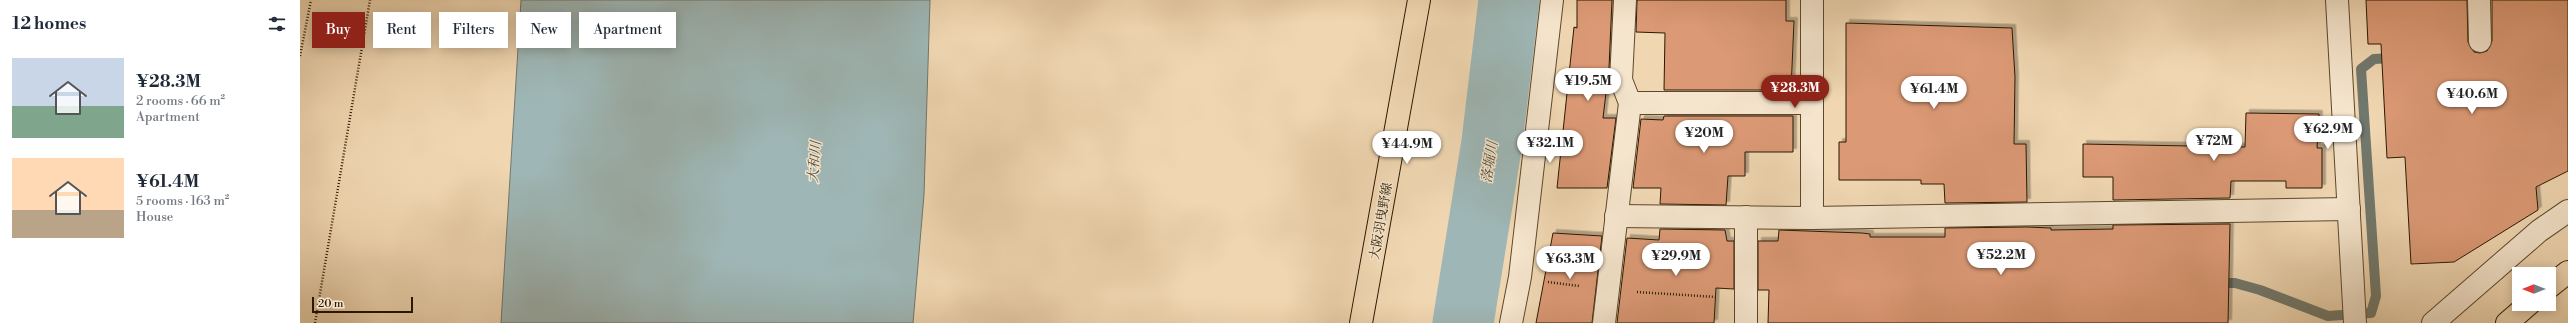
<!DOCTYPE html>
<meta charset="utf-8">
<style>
:root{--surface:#fff;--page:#f6f6f7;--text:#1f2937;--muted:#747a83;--accent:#8f2418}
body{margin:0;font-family:"Libre Bodoni","Noto Serif JP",serif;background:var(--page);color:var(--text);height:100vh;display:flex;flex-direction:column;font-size:15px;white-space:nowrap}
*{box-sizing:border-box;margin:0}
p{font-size:13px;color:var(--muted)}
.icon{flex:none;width:22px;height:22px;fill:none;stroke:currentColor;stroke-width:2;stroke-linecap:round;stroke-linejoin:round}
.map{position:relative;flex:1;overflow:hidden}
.side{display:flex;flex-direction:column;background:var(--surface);width:300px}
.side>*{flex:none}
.hud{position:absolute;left:12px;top:12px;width:380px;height:36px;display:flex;gap:8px}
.needle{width:26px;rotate:270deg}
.tools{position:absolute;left:2212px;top:267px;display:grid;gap:8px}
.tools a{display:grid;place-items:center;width:44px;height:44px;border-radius:0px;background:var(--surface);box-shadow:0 2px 10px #0003;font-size:20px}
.scale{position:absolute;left:12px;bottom:10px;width:101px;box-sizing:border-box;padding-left:4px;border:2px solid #2a1900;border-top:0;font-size:11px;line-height:14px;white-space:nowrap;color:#2a1900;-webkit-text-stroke:3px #f5e5cd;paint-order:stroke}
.price{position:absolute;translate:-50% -34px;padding:0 9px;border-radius:14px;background:#fff;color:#222;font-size:13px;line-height:26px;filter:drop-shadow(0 1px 2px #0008)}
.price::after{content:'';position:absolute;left:50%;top:24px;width:12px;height:9px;margin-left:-6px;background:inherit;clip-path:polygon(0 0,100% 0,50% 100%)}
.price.selected{background:var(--accent);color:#fff}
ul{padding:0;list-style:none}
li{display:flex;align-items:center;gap:12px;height:100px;padding:0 12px}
li span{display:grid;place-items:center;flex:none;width:112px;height:80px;border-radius:0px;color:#555}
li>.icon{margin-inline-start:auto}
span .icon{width:48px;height:48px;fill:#fffc;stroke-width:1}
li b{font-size:17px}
h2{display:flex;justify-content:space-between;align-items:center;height:48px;padding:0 12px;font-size:17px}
.pill{padding:0 14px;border-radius:0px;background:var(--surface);box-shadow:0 2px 10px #0003;font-size:14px;line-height:36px}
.pill.selected{background:var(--accent);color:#fff}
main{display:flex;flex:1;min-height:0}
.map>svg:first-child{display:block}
.water{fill:#9eb7b6;stroke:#70786d}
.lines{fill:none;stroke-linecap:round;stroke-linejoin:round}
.stream{stroke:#70786d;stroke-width:10}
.river{stroke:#9eb7b6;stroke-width:61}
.building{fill:#db9974;stroke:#2a1900;filter:url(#shadow)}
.minor-casing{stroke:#5c482c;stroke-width:24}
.major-casing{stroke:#2a1900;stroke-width:24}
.highway-casing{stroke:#2a1900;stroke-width:24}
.path{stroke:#2a1900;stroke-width:2.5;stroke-dasharray:1 2;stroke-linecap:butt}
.minor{stroke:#f5e5cd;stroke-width:22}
.major{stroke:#f0d7b2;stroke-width:22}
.highway{stroke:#f0d7b2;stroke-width:22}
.labels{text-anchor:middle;stroke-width:3;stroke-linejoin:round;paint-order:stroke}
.street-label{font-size:13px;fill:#2a1900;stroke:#f5e5cd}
.water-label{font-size:14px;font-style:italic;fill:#535040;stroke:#f5e5cd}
</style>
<main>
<section class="side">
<h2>12 homes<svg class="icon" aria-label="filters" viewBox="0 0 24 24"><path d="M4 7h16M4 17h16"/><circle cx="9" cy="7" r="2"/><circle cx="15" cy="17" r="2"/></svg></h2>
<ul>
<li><span style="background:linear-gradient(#c9d6e8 60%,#7fa58c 0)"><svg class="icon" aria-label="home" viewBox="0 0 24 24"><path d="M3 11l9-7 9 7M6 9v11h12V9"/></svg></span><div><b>¥28.3M</b><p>2 rooms · 66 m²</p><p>Apartment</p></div></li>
<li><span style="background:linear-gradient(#ffd9b3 65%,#b9a48a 0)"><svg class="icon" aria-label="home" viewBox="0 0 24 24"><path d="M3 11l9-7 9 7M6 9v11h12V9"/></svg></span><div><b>¥61.4M</b><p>5 rooms · 163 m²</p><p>House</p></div></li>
</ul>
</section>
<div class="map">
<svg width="2268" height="323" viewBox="0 0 2268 323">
<defs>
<filter id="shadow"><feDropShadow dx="3.5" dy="-3.5" stdDeviation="0" flood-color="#0004"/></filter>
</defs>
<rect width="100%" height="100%" fill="#f0d7b2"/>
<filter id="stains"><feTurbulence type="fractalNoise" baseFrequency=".005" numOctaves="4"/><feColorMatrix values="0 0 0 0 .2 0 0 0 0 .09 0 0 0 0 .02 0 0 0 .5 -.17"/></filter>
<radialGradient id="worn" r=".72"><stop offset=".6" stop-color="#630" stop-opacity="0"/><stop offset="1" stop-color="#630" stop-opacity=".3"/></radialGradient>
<polygon class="water" points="221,0 630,0 624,195 613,323 201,323"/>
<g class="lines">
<polyline class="stream" points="1915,283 1935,283 1960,290 2028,316 2071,313 2076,296 2061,69 2074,59 2094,58"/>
<polyline class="river" points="1163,323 1192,142 1209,0"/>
</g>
<g class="building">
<polygon points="1277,0 1312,0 1309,68 1303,118 1316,118 1307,188 1257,188 1274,27 1277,28"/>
<polygon points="1337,0 1486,0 1486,21 1494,21 1491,90 1364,90 1365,33 1336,32"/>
<polygon points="2066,0 2167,0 2168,42 2174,52 2180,53 2187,51 2192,41 2192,0 2268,0 2268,171 2236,187 2238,210 2154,262 2111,264 2105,157 2087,158 2081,44 2068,44"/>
<polygon points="1546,23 1712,28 1715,77 1714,144 1726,144 1727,202 1645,203 1644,184 1621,184 1621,180 1539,180 1539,142 1546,142"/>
<polygon points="1946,113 2019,114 2017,148 2022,148 2022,188 1986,188 1986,181 1931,181 1930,198 1813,200 1813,177 1783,177 1783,144 1945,147"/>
<polygon points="1364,116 1493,116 1493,152 1445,152 1445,176 1428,176 1426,205 1360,204 1361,188 1333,188 1341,119 1363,120"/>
<polygon points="1930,224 1928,323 1468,323 1469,290 1458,290 1458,241 1478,241 1479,230 1562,233 1570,234 1570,237 1645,237 1645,228 1727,227 1751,228 1751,230 1813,229 1813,225"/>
<polygon points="1360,229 1425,230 1427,241 1434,241 1434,289 1416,288 1414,323 1317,323 1327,238 1359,240"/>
<polygon points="1253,233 1302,236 1292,323 1236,323"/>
</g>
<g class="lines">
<defs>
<g id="minor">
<polyline points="1512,0 1512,218"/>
<polyline points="2037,0 2055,323"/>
<polyline points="2179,0 2180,41"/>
<polyline points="1330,103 1512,103"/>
<polyline points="1316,216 1512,218 2049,209"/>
<polyline points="1446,217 1446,323"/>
<polyline points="1211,323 1220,277 1252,0"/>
<polyline points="1304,323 1330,103 1321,80 1325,0"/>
<polyline points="2133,323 2239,231 2268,211"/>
</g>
<polyline id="major" points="1061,323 1119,0"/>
<g id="highway">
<polyline points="2249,287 2268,272"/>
<polyline points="2207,323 2229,304"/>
</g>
</defs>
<use href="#minor" class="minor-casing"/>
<use href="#major" class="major-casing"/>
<use href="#highway" class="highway-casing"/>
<g class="path">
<polyline points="0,56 11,0"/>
<polyline points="1248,282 1279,286"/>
<polyline points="1337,292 1416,297"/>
<polyline points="15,323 70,0"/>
</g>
<use href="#minor" class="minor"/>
<use href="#major" class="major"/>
<use href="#highway" class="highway"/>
</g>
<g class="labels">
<g class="street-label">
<text transform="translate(1080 221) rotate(-80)" y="5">大阪羽曳野線</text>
</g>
<g class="water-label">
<text transform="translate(514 162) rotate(-85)" y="5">大和川</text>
<text transform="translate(1189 162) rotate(-81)" y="5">落堀川</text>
</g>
</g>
<rect width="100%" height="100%" filter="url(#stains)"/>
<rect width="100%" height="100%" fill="url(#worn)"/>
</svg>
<div class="tools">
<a><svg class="needle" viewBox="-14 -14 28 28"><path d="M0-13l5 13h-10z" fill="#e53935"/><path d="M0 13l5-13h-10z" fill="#747a83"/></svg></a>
</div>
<div class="scale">20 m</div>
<b class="price" style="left:1288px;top:102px">¥19.5M</b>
<b class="price selected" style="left:1495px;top:109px">¥28.3M</b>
<b class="price" style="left:1634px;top:110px">¥61.4M</b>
<b class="price" style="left:2172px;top:115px">¥40.6M</b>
<b class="price" style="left:2028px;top:150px">¥62.9M</b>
<b class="price" style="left:1404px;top:154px">¥20M</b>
<b class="price" style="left:1914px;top:162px">¥72M</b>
<b class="price" style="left:1250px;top:164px">¥32.1M</b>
<b class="price" style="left:1107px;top:165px">¥44.9M</b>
<b class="price" style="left:1701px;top:276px">¥52.2M</b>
<b class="price" style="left:1376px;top:277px">¥29.9M</b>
<b class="price" style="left:1270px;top:280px">¥63.3M</b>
<div class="hud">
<a class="pill selected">Buy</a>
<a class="pill">Rent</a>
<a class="pill">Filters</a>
<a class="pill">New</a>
<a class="pill">Apartment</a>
</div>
</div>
</main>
